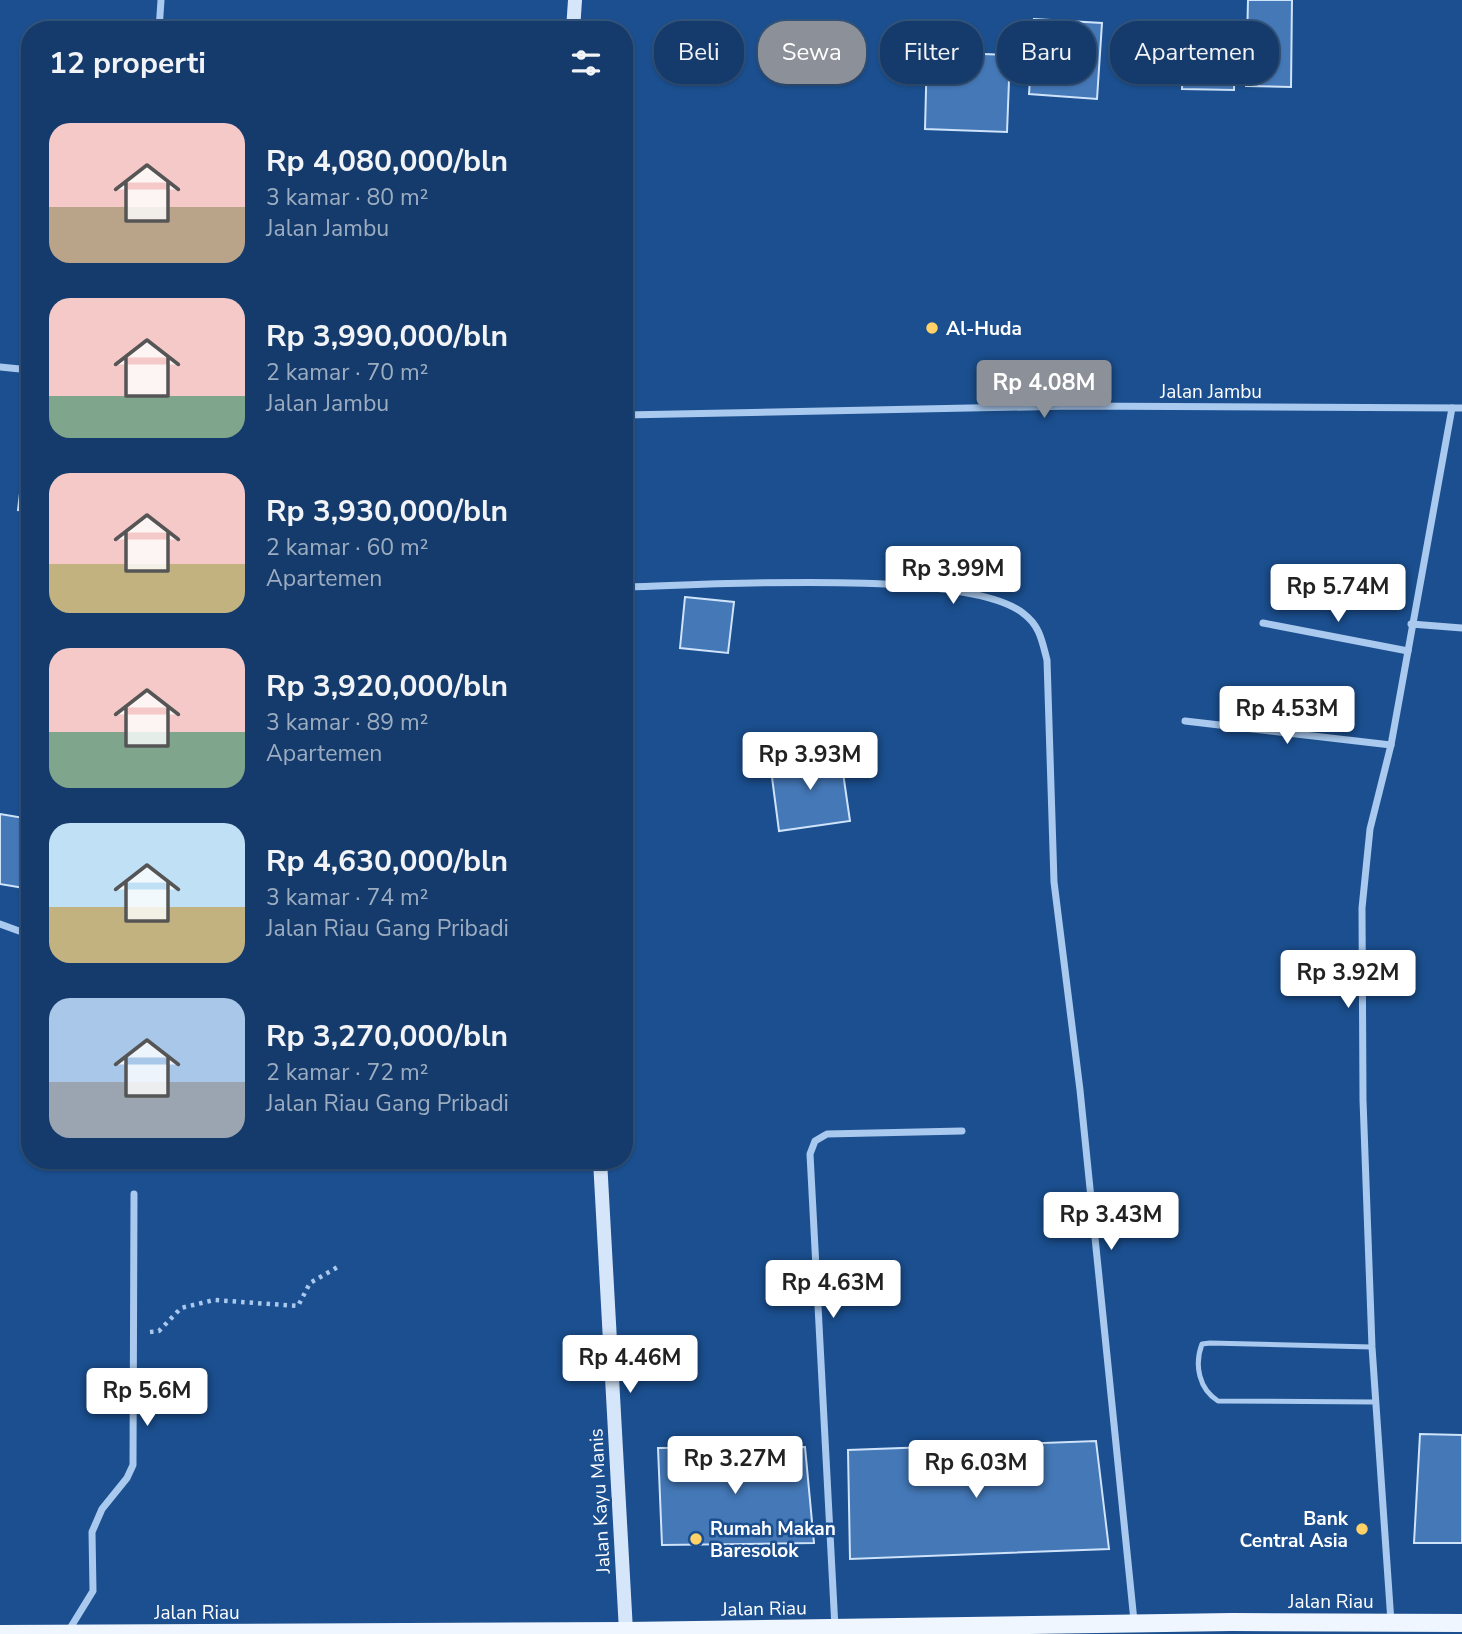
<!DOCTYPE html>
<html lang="id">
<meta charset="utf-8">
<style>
:root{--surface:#143b6b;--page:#1d4271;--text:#f1f3f6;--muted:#9dadc1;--line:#33557e;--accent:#8c9099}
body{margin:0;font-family:"Nunito Sans",sans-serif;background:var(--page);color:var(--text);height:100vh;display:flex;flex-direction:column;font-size:26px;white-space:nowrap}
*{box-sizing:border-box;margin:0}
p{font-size:23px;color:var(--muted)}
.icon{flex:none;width:38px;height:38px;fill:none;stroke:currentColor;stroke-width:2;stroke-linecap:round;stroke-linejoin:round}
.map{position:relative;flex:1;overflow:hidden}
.side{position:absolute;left:21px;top:21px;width:612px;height:1148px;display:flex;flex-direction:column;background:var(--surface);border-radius:28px;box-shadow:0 2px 5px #0004,0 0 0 2px var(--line)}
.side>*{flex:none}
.hud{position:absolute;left:654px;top:21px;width:665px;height:63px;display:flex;gap:14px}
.price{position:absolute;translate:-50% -60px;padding:0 16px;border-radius:7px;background:#fff;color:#222;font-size:23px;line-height:46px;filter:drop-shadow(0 2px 4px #0008)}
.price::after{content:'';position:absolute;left:50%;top:42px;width:21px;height:16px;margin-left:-10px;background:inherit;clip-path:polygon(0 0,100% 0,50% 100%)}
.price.selected{background:var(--accent);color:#fff}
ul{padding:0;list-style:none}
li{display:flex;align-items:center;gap:21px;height:175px;padding:0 28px}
li span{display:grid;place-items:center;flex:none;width:196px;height:140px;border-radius:21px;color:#555}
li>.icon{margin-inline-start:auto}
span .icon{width:84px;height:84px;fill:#fffc;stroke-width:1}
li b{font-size:30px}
h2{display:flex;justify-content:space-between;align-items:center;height:84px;padding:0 28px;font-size:30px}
.chip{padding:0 24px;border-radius:28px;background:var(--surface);box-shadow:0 2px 5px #0004,0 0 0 2px var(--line);font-size:24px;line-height:63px}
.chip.selected{background:var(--accent);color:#fff}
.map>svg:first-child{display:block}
.building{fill:#4478b7;stroke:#cfe3fa;stroke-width:2}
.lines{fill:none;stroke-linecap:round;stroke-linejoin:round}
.path{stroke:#a9c9ee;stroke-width:4.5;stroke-dasharray:3.5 5;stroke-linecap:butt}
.lane{stroke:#a9c9ee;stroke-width:5}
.street{stroke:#a9c9ee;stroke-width:7}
.secondary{stroke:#d6e6fa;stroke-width:14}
.primary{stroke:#f0f6ff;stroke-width:18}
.poi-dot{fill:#ffd166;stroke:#1b4f8f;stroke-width:2.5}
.labels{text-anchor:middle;stroke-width:5;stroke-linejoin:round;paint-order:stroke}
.poi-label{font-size:19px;font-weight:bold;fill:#fff;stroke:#1b4f8f;text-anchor:start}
.street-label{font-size:19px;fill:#fff;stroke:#1b4f8f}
</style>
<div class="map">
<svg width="1462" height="1634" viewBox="0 0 1462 1634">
<rect width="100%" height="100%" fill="#1b4f8f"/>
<g class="building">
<polygon points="1248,0 1292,0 1291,87 1246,86"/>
<polygon points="1034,19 1102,23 1097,99 1029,94"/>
<polygon points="1184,25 1236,26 1234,90 1182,89"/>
<polygon points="927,52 1010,55 1007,132 925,129"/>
<polygon points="28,426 30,426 30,511 18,510"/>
<polygon points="685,597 734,602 728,653 680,648"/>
<polygon points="840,752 850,821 779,831 770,762"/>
<polygon points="0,814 30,819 30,889 0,884"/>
<polygon points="1420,1434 1462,1435 1462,1543 1414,1543"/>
<polygon points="1096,1441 1109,1549 850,1559 848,1450"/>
<polygon points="805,1447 814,1543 662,1545 658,1448"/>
</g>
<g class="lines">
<polyline class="path" points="150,1332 159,1331 181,1308 214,1300 298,1306 310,1283 341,1265"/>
<path class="lane" d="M1372,1347l-162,-4 -8,1c-8,21 -3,45 16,57l158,1"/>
<g class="street">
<polyline points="159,30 161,0"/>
<polyline points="0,367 30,370"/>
<polyline points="625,415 1072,406 1462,408"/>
<path d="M625,587c79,-2 344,-19 399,27 16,12 18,27 23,46l7,222 26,208 54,531"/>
<polyline points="1263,623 1408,651"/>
<polyline points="1411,624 1462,628"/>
<polyline points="1185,721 1391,745"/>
<polyline points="0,924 30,935"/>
<polyline points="1391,1622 1372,1347 1363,1100 1362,908 1370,829 1391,745 1452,408"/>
<polyline points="835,1628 810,1154 815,1141 827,1134 962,1131"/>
<polyline points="69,1630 93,1591 92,1532 102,1509 127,1478 133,1465 134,1194"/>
</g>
<g class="secondary">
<polyline points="573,30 575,0"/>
<polyline points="600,1160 626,1631"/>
</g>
<polyline class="primary" points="0,1634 626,1631 1232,1622 1462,1623"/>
</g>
<g class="poi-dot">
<circle cx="932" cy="328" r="7"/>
<circle cx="1362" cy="1529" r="7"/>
<circle cx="696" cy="1539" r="7"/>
</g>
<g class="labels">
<g class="poi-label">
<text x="946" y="335">Al-Huda</text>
<text x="1348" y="1525" text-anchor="end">Bank<tspan x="1348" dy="22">Central Asia</tspan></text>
<text x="710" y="1535">Rumah Makan<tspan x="710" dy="22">Baresolok</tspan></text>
</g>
<g class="street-label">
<text x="1211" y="398">Jalan Jambu</text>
<text transform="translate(599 1501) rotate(-93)" y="7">Jalan Kayu Manis</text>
<text x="1331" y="1608">Jalan Riau</text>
<text transform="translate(764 1608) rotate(-1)" y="7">Jalan Riau</text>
<text x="197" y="1619">Jalan Riau</text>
</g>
</g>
</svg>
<b class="price selected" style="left:1044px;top:420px">Rp 4.08M</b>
<b class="price" style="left:953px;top:606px">Rp 3.99M</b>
<b class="price" style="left:1338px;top:624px">Rp 5.74M</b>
<b class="price" style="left:1287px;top:746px">Rp 4.53M</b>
<b class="price" style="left:810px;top:792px">Rp 3.93M</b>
<b class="price" style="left:1348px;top:1010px">Rp 3.92M</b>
<b class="price" style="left:1111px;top:1252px">Rp 3.43M</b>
<b class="price" style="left:833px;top:1320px">Rp 4.63M</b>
<b class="price" style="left:630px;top:1395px">Rp 4.46M</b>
<b class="price" style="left:147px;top:1428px">Rp 5.6M</b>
<b class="price" style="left:735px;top:1496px">Rp 3.27M</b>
<b class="price" style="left:976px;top:1500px">Rp 6.03M</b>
<div class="hud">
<a class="chip">Beli</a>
<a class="chip selected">Sewa</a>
<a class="chip">Filter</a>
<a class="chip">Baru</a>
<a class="chip">Apartemen</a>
</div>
<section class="side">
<h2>12 properti<svg class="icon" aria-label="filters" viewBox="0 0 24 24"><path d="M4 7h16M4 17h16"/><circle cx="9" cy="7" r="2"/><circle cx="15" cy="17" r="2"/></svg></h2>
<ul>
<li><span style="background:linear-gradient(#f6c9c9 60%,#b9a48a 0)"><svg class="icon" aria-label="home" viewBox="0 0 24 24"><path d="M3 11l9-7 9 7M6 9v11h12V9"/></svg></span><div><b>Rp 4,080,000/bln</b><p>3 kamar · 80 m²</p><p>Jalan Jambu</p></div></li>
<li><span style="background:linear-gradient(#f6c9c9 70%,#7fa58c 0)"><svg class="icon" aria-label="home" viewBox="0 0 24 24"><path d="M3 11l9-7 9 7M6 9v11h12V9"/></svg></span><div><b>Rp 3,990,000/bln</b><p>2 kamar · 70 m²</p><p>Jalan Jambu</p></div></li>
<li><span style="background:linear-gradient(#f6c9c9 65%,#c2b280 0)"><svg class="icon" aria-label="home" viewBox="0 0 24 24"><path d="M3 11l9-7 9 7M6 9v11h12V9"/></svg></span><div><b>Rp 3,930,000/bln</b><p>2 kamar · 60 m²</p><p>Apartemen</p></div></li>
<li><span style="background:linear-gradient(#f6c9c9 60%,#7fa58c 0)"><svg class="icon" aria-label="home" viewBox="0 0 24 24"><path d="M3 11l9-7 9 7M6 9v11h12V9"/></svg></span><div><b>Rp 3,920,000/bln</b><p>3 kamar · 89 m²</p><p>Apartemen</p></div></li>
<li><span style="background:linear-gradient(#bfe0f5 60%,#c2b280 0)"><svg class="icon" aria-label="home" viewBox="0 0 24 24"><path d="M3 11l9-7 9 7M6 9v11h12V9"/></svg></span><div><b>Rp 4,630,000/bln</b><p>3 kamar · 74 m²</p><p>Jalan Riau Gang Pribadi</p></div></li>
<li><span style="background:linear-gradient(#a9c7e8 60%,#9aa5b1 0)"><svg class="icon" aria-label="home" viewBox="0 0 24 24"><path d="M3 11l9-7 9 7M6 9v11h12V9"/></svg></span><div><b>Rp 3,270,000/bln</b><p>2 kamar · 72 m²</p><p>Jalan Riau Gang Pribadi</p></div></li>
</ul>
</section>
</div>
